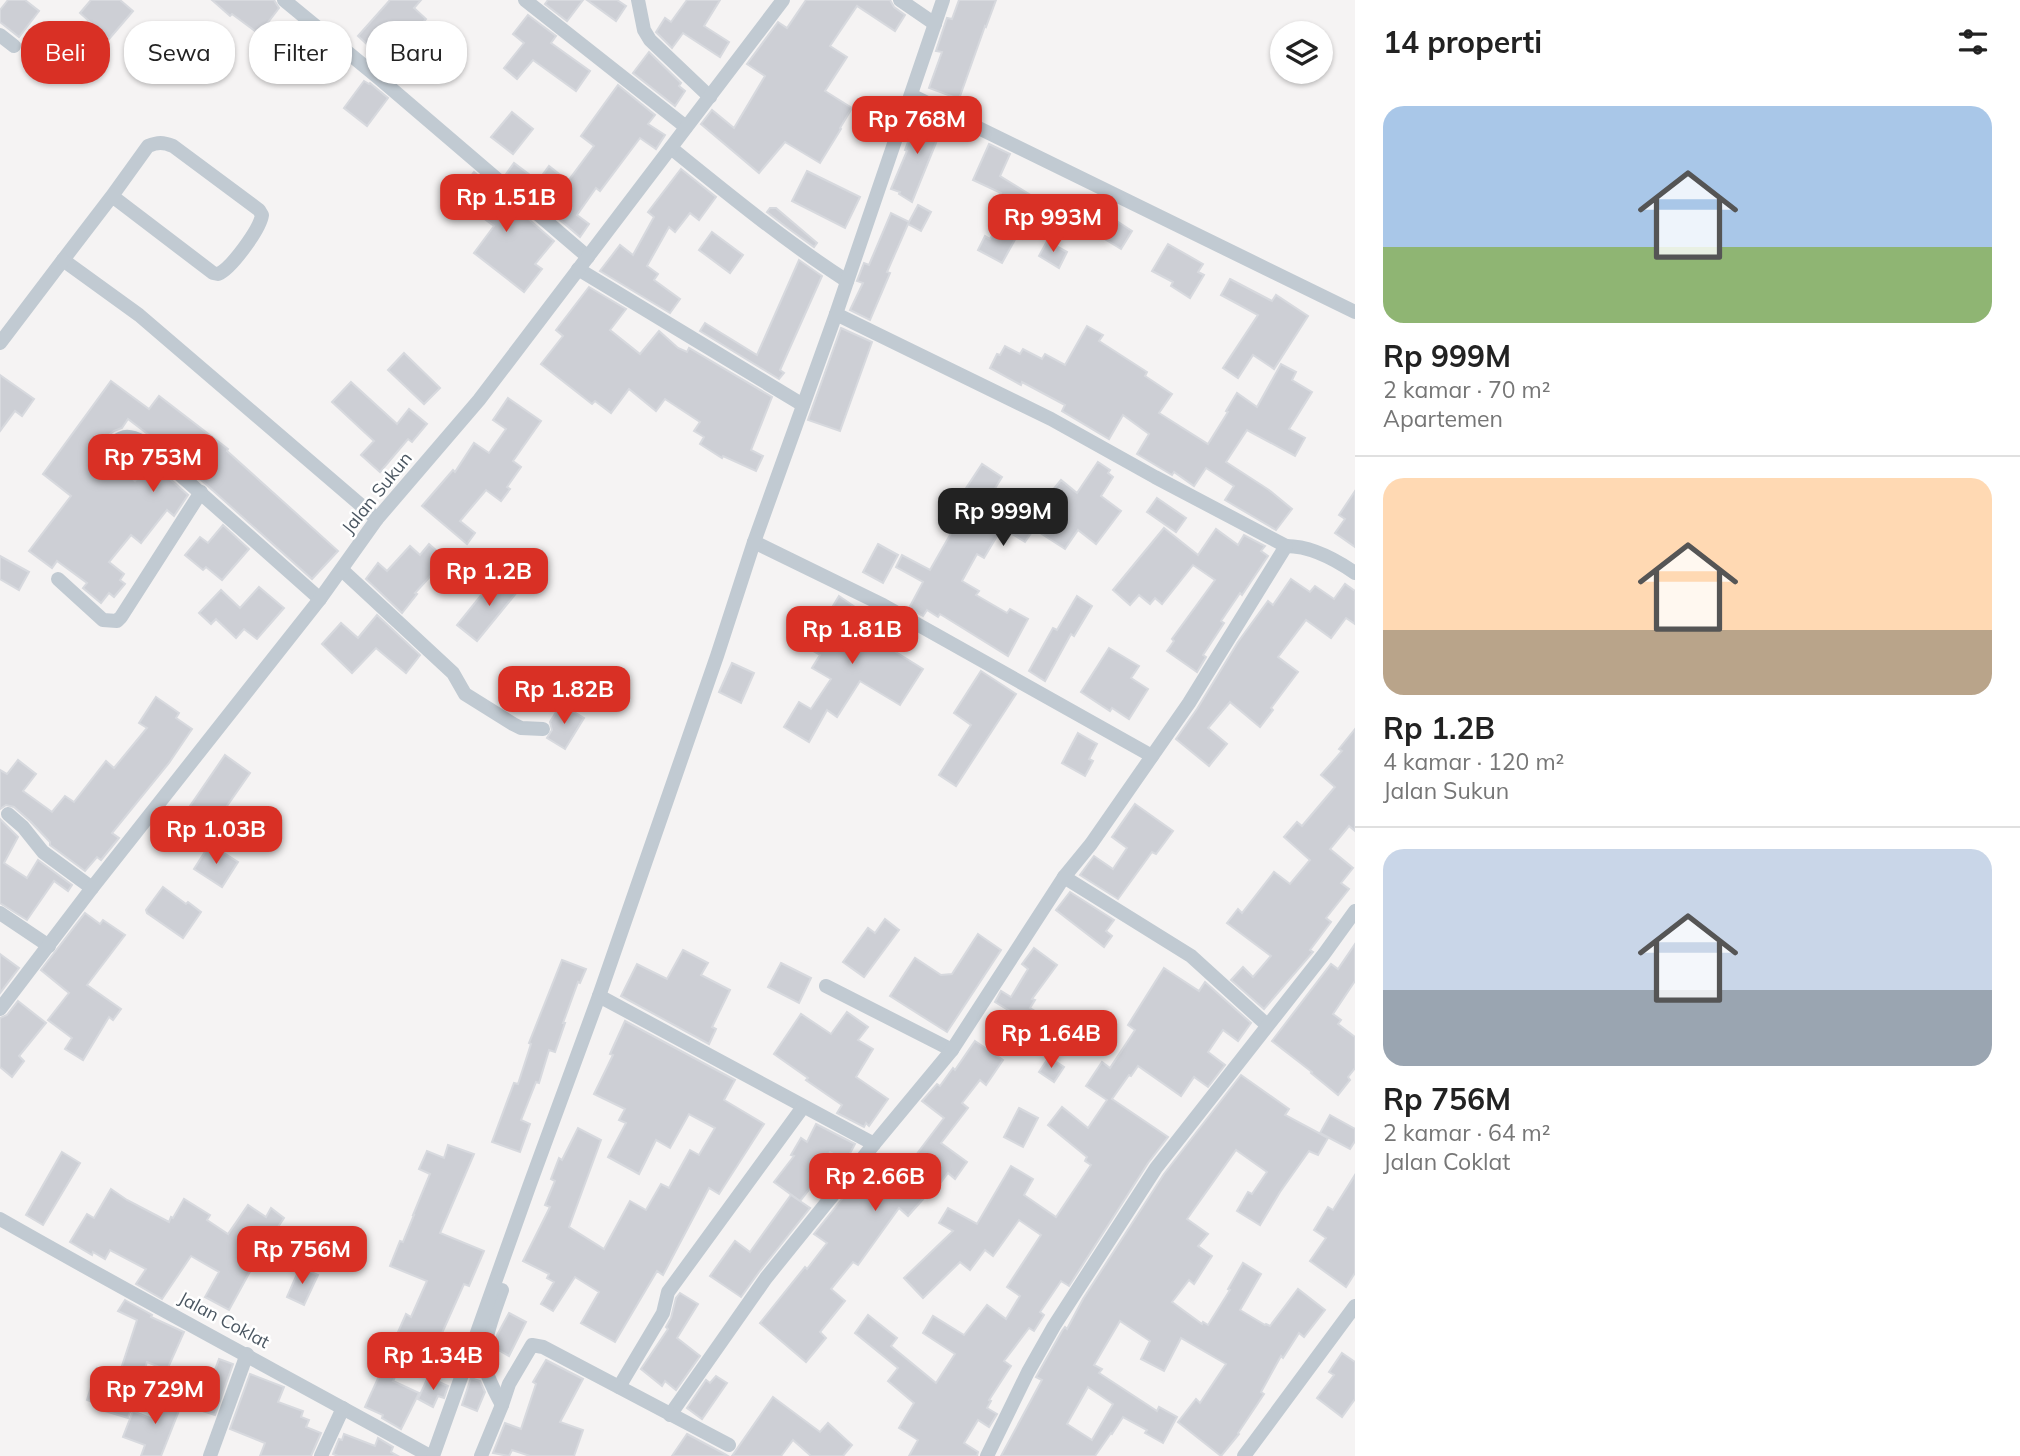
<!DOCTYPE html>
<html lang="id">
<meta charset="utf-8">
<style>
:root{--surface:#fff;--page:#f2f2f2;--text:#222;--muted:#767676;--line:#e0e0e0;--accent:#d93025}
body{margin:0;font-family:Mulish,sans-serif;background:var(--page);color:var(--text);height:100vh;display:flex;flex-direction:column;font-size:26px;white-space:nowrap}
*{box-sizing:border-box;margin:0}
p{font-size:23px;color:var(--muted)}
.icon{flex:none;width:38px;height:38px;fill:none;stroke:currentColor;stroke-width:2;stroke-linecap:round;stroke-linejoin:round}
.map{position:relative;flex:1;overflow:hidden}
.details{display:flex;flex-direction:column;background:var(--surface);width:665px}
.details>*{flex:none}
.hud{position:absolute;left:21px;top:21px;width:665px;height:63px;display:flex;gap:14px}
.controls{position:absolute;left:1270px;top:21px;display:grid;gap:14px}
.controls a{display:grid;place-items:center;width:63px;height:63px;border-radius:50%;background:var(--surface);box-shadow:0 2px 5px #0004;font-size:35px}
.price{position:absolute;translate:-50% -60px;padding:0 16px;border-radius:14px;background:var(--accent);color:#fff;font-size:23px;line-height:46px;filter:drop-shadow(0 2px 4px #0008)}
.price::after{content:'';position:absolute;left:50%;top:42px;width:21px;height:16px;margin-left:-10px;background:inherit;clip-path:polygon(0 0,100% 0,50% 100%)}
.price.active{background:#222;color:#fff}
ul{padding:0;list-style:none}
li{display:grid;align-content:center;gap:14px;height:371px;padding:0 28px}
li+li{border-top:2px solid var(--line)}
li span{display:grid;place-items:center;height:217px;border-radius:21px;color:#555}
li>.icon{margin-inline-start:auto}
span .icon{width:126px;height:126px;fill:#fffc;stroke-width:1}
li b{font-size:30px}
h2{display:flex;justify-content:space-between;align-items:center;height:84px;padding:0 28px;font-size:30px}
.tag{padding:0 24px;border-radius:28px;background:var(--surface);box-shadow:0 2px 5px #0004;font-size:24px;line-height:63px}
.tag.active{background:var(--accent);color:#fff}
main{display:flex;flex:1;min-height:0}
.map>svg:first-child{display:block}
.building{fill:#cdcfd5;stroke:#d7d9de;stroke-width:2;fill-rule:evenodd}
.lines{fill:none;stroke-linecap:round;stroke-linejoin:round}
.street{stroke:#c1cad2;stroke-width:14}
.labels{text-anchor:middle;stroke-width:5;stroke-linejoin:round;paint-order:stroke}
.street-label{font-size:18px;fill:#4a5661;stroke:#fff}
</style>
<main>
<div class="map">
<svg width="1355" height="1456" viewBox="0 0 1355 1456">
<rect width="100%" height="100%" fill="#f5f3f3"/>
<g class="building">
<polygon points="8,0 25,0 39,11 19,37 0,22 0,10"/>
<polygon points="91,0 120,0 133,11 109,39 80,13"/>
<polygon points="212,0 274,0 279,8 259,34 232,14 230,16"/>
<polygon points="390,0 421,0 414,8 426,19 420,26 447,53 422,80 380,40 372,49 358,36"/>
<polygon points="548,0 583,0 567,21 545,4"/>
<polygon points="587,0 617,0 626,6 616,21"/>
<polygon points="687,0 720,0 704,26 729,42 720,57 683,33 672,48 656,32 665,18 671,22"/>
<polygon points="806,0 890,0 894,7 905,15 895,31 857,6 830,46 847,57 825,91 852,108 840,128 841,129 820,163 785,142 759,173 701,124 712,110 734,128 765,76 747,64 778,22 787,28"/>
<polygon points="959,0 996,0 986,27 985,26 959,99 929,88 942,52 936,51 947,18 952,19"/>
<polygon points="528,15 556,36 551,43 590,71 576,91 533,60 517,79 504,68 524,43 513,34"/>
<polygon points="649,52 681,83 679,86 685,91 675,106 633,73"/>
<polygon points="364,81 369,84 370,83 388,98 367,126 344,108"/>
<polygon points="618,85 655,115 648,124 665,135 656,149 640,138 600,191 596,188 577,215 589,224 580,237 506,174 514,163 538,181 549,166 568,181 594,146 581,136"/>
<polygon points="512,112 533,129 513,154 491,137"/>
<polygon points="919,113 944,123 912,202 899,194 900,192 891,189 907,151 905,150"/>
<polygon points="989,144 1010,154 1000,176 1037,199 1032,207 1024,203 1029,206 1021,218 1031,225 1022,239 1017,236 1002,263 978,250 985,236 990,239 1008,210 995,202 1001,193 973,180"/>
<polygon points="681,169 716,197 699,220 690,213 675,232 669,227 647,266 658,274 654,280 680,299 670,313 600,271 620,245 633,255 654,217 648,212"/>
<polygon points="807,171 860,197 845,228 792,201"/>
<polygon points="474,172 554,241 535,264 542,269 524,292 474,253 494,226 455,197"/>
<polygon points="918,205 931,212 921,231 908,224 887,272 890,273 870,320 850,310 863,283 857,281 864,263 869,265 891,213 909,222"/>
<polygon points="770,208 776,208 817,243 814,247 785,226 767,212"/>
<polygon points="1109,216 1132,231 1121,249 1098,235"/>
<polygon points="712,232 743,255 730,273 699,250"/>
<polygon points="1047,241 1067,252 1059,268 1039,256"/>
<polygon points="1168,244 1203,264 1198,272 1204,275 1190,298 1171,286 1173,282 1152,271"/>
<polygon points="799,260 822,276 780,370 784,373 779,379 700,331 705,323 757,355"/>
<polygon points="1230,279 1272,301 1276,295 1308,316 1274,369 1253,355 1238,378 1223,368 1258,315 1221,295"/>
<polygon points="589,287 626,309 610,330 640,354 659,331 678,348 687,352 689,348 772,397 751,450 763,456 756,471 723,456 722,458 700,444 704,437 694,431 700,422 665,399 656,411 629,389 611,413 595,401 592,404 541,364 563,336 556,330"/>
<polygon points="1087,326 1103,335 1099,341 1147,372 1145,376 1172,394 1159,413 1208,444 1228,412 1226,411 1237,393 1257,407 1281,364 1296,372 1292,380 1312,392 1289,429 1305,438 1295,456 1247,430 1226,462 1269,490 1292,509 1276,530 1225,500 1234,486 1206,468 1194,486 1174,472 1172,475 1137,454 1149,434 1123,415 1109,439 1062,411 1065,405 1022,382 1021,385 990,368 997,354 1000,355 1005,346 1020,354 1023,349 1042,359 1045,354 1065,365"/>
<polygon points="841,328 872,342 840,431 808,420"/>
<polygon points="404,353 440,388 424,404 388,370"/>
<polygon points="0,375 34,399 22,416 15,411 0,431"/>
<polygon points="111,381 149,409 159,396 228,449 227,451 338,551 312,579 162,445 128,419 122,428 114,431 100,442 98,446 99,455 108,458 135,481 150,461 188,495 174,516 167,510 141,543 131,535 109,562 124,574 120,580 125,584 114,597 109,593 101,603 83,588 87,583 57,561 52,568 29,551 71,496 43,474"/>
<polygon points="351,382 397,424 409,409 427,424 412,442 408,439 380,472 361,455 374,441 332,402"/>
<polygon points="508,398 541,421 513,461 521,467 507,487 510,489 501,501 486,490 460,521 475,533 467,544 422,506 453,470 455,472 474,443 489,453 506,429 493,420"/>
<polygon points="1098,462 1110,470 1108,473 1113,477 1101,496 1121,511 1096,544 1078,530 1065,549 1034,529 1025,542 1004,529 999,537 997,536 984,558 977,554 962,581 979,591 976,595 1007,613 1010,609 1028,619 1008,656 940,614 938,617 927,610 923,616 909,608 923,582 896,567 902,555 930,570 962,514 953,508 982,464 1002,477 994,490 1033,514 1061,480 1077,493"/>
<polygon points="1355,491 1355,547 1335,533 1345,519 1339,515"/>
<polygon points="1157,498 1186,518 1176,532 1147,512"/>
<polygon points="223,525 249,549 222,580 206,567 203,570 185,555 200,537 208,543"/>
<polygon points="1164,528 1198,555 1216,529 1238,545 1244,535 1265,546 1261,551 1268,556 1242,595 1240,593 1221,621 1224,623 1203,655 1206,657 1197,672 1167,651 1174,641 1172,639 1215,580 1193,565 1162,604 1155,598 1150,604 1139,595 1130,605 1113,590"/>
<polygon points="429,544 446,559 415,593 417,594 402,613 366,579 378,563 387,571 410,546 420,555"/>
<polygon points="878,544 898,555 883,583 863,572"/>
<polygon points="0,556 29,572 19,590 0,579"/>
<polygon points="507,575 522,586 477,641 457,625 482,594 488,598"/>
<polygon points="1291,579 1310,592 1315,586 1334,599 1345,584 1355,591 1355,624 1346,618 1331,638 1306,620 1278,657 1298,672 1271,708 1273,710 1260,727 1230,702 1208,728 1227,744 1209,766 1176,739 1197,709 1238,642 1268,601 1273,605"/>
<polygon points="259,587 284,608 257,639 244,629 236,638 216,619 211,624 199,613 221,590 240,608"/>
<polygon points="839,596 890,631 883,644 923,669 900,705 860,681 837,717 827,710 809,742 784,727 799,702 811,709 831,679 812,668 820,655 808,648"/>
<polygon points="1077,596 1092,606 1074,636 1071,634 1045,681 1029,671 1053,628 1057,630"/>
<polygon points="377,615 420,655 406,673 376,648 352,673 322,644 341,623 358,638"/>
<polygon points="1109,648 1139,666 1131,678 1148,689 1129,719 1112,708 1110,711 1081,692"/>
<polygon points="732,663 754,673 741,703 719,692"/>
<polygon points="981,671 1016,694 956,786 939,775 971,725 954,713"/>
<polygon points="156,697 179,713 176,718 192,729 169,763 112,833 119,838 101,860 97,857 85,871 50,845 50,842 30,821 14,807 6,805 0,809 0,770 7,774 18,760 36,774 23,791 52,812 65,796 74,802 106,761 114,768 147,728 139,723"/>
<polygon points="561,704 584,718 565,749 547,738 552,730 550,722"/>
<polygon points="1355,729 1355,831 1349,826 1330,849 1353,868 1341,883 1349,889 1326,918 1331,922 1310,950 1313,952 1264,1009 1231,980 1243,967 1253,977 1271,956 1227,923 1238,909 1242,913 1274,872 1290,884 1310,860 1284,837 1297,822 1302,826 1335,787 1321,775 1342,751 1339,749"/>
<polygon points="1078,733 1097,744 1089,759 1093,761 1085,776 1062,763"/>
<polygon points="225,755 250,773 215,823 190,806"/>
<polygon points="1135,804 1173,831 1156,854 1152,852 1118,899 1080,875 1094,856 1113,869 1127,848 1112,837"/>
<polygon points="0,819 18,837 4,863 27,878 38,860 72,885 68,891 54,881 27,920 0,903"/>
<polygon points="210,844 238,862 222,887 194,869"/>
<polygon points="163,887 186,904 188,902 201,912 183,938 147,913 146,910"/>
<polygon points="1070,892 1114,920 1106,931 1112,936 1104,947 1056,910"/>
<polygon points="85,913 100,924 103,920 125,935 87,985 121,1009 113,1020 109,1017 83,1060 65,1049 72,1038 48,1020 69,993 41,970"/>
<polygon points="885,919 899,930 864,977 843,962 868,928 875,933"/>
<polygon points="978,934 1001,950 947,1032 890,996 915,958 941,975 952,974"/>
<polygon points="1355,944 1355,981 1333,1014 1341,1020 1338,1024 1355,1037 1355,1068 1348,1077 1350,1080 1338,1095 1311,1073 1312,1072 1272,1041 1331,964 1338,969"/>
<polygon points="1034,948 1057,965 1032,999 1035,1000 1030,1008 1045,1017 1030,1043 1015,1034 1023,1019 995,1002 1001,991 1011,997 1028,969 1022,964"/>
<polygon points="683,950 708,963 701,975 730,990 712,1027 716,1029 709,1044 621,996 637,964 667,979"/>
<polygon points="0,954 19,968 0,993"/>
<polygon points="562,960 586,969 580,983 578,982 563,1023 565,1023 555,1052 549,1050 539,1083 536,1082 521,1120 530,1124 520,1152 492,1142 514,1083 518,1084 531,1044 529,1043"/>
<polygon points="781,963 811,978 799,1003 768,987"/>
<polygon points="1164,968 1199,991 1205,982 1251,1023 1238,1041 1223,1030 1208,1052 1225,1065 1208,1087 1194,1077 1181,1096 1138,1066 1131,1076 1129,1075 1112,1099 1168,1137 1148,1163 1069,1286 1061,1281 1040,1312 1044,1315 1034,1331 1029,1328 1004,1361 1011,1366 989,1400 991,1401 987,1408 997,1414 989,1427 978,1420 964,1443 978,1452 977,1456 909,1456 918,1440 899,1428 914,1403 888,1381 898,1368 855,1333 868,1315 897,1338 891,1346 936,1383 955,1354 923,1333 933,1316 964,1335 987,1305 1006,1319 1020,1296 1007,1287 1041,1235 1019,1220 993,1256 985,1250 970,1270 960,1262 923,1298 904,1278 953,1231 939,1223 948,1208 977,1224 1011,1166 1033,1179 1024,1195 1056,1217 1091,1165 1085,1161 1087,1157 1048,1125 1062,1107 1088,1128 1107,1100 1086,1086 1102,1062 1110,1068 1135,1030 1128,1025"/>
<polygon points="18,1001 46,1023 19,1056 24,1061 12,1077 0,1067 0,1018 7,1015"/>
<polygon points="847,1012 868,1027 858,1040 873,1049 856,1077 888,1099 869,1126 866,1123 864,1127 837,1113 842,1105 806,1080 808,1078 774,1054 801,1014 831,1034"/>
<polygon points="625,1021 735,1080 724,1100 764,1124 719,1194 709,1188 663,1275 657,1271 615,1342 581,1323 599,1292 575,1277 553,1311 541,1304 554,1282 547,1278 549,1274 523,1261 550,1207 545,1205 555,1181 551,1179 559,1158 562,1160 578,1128 601,1140 569,1227 604,1249 630,1201 646,1210 661,1184 669,1188 690,1150 699,1155 715,1128 689,1114 670,1148 656,1140 639,1174 608,1157 626,1123 619,1120 625,1109 594,1094 613,1055 610,1054"/>
<polygon points="975,1041 1003,1060 986,1085 980,1080 962,1103 968,1108 941,1143 967,1162 955,1179 948,1173 935,1190 933,1188 908,1216 899,1208 858,1265 853,1262 831,1289 845,1301 820,1332 826,1338 806,1362 760,1323 805,1267 807,1269 827,1243 814,1234 854,1184 866,1192 890,1164 902,1174 916,1155 944,1118 922,1101 937,1084 940,1086 953,1068 955,1070"/>
<polygon points="1049,1057 1064,1067 1054,1082 1039,1072"/>
<path d="M1241,1075l48,34 -4,6 43,23 -10,17 -9,-4 -29,41 -20,33 -23,-14 11,-19 4,2 15,-22 -31,-22 -49,69 21,15 -10,12 14,10 -18,28 -5,-4 -17,22 30,22 1,-2 5,3 22,-35 -2,-1 15,-26 18,11 -21,36 25,15 1,-1 4,2 28,-37 27,21 -21,27 -5,-4 -16,25 -2,-2 -20,36 3,2 -26,39 1,1 -18,22 -43,-34 18,-23 4,4 26,-39 -45,-26 -17,33 -23,-12 9,-18 -30,-20 -26,44 8,4 -3,4 58,38 2,-4 18,10 -14,26 -18,-10 2,-3 -24,-13 -11,17 -1,-1 -16,23h-94l41,-76 -6,-3 26,-46 3,-4 2,2 16,-30 81,-125zM1088,1387l25,17 -21,36 -25,-16z"/>
<polygon points="1019,1108 1038,1118 1023,1147 1004,1137"/>
<polygon points="1330,1115 1355,1129 1355,1141 1350,1149 1320,1133"/>
<polygon points="816,1124 855,1144 846,1161 830,1152 816,1177 818,1178 800,1201 774,1182 794,1156 791,1155 801,1138 807,1142"/>
<polygon points="448,1145 474,1154 440,1233 484,1251 469,1286 464,1284 442,1333 448,1335 437,1358 395,1339 406,1314 411,1317 427,1281 390,1266 400,1241 403,1242 414,1215 413,1215 430,1174 419,1169 427,1151 444,1158"/>
<polygon points="62,1152 80,1163 43,1225 26,1215"/>
<polygon points="1355,1175 1355,1273 1346,1287 1310,1261 1326,1238 1314,1230 1328,1207 1333,1210"/>
<polygon points="111,1189 127,1200 169,1222 171,1217 173,1218 184,1199 210,1215 207,1220 228,1234 248,1205 266,1217 271,1208 284,1218 258,1257 229,1310 205,1297 219,1272 191,1256 162,1299 136,1284 146,1269 110,1250 105,1259 93,1252 92,1255 70,1242 87,1214 94,1218"/>
<polygon points="791,1195 810,1208 759,1272 741,1297 710,1276 735,1241 750,1252"/>
<polygon points="300,1267 318,1275 304,1305 287,1297"/>
<polygon points="680,1293 698,1304 677,1338 700,1356 676,1390 665,1381 662,1386 641,1369 668,1329 666,1327 671,1318 676,1298"/>
<polygon points="125,1300 152,1315 151,1317 184,1332 167,1370 147,1362 128,1418 105,1411 106,1407 87,1400 97,1368 119,1375 137,1320 118,1311"/>
<polygon points="509,1313 526,1322 509,1356 495,1348 497,1335"/>
<polygon points="1342,1353 1355,1362 1355,1399 1342,1417 1317,1398 1334,1375 1329,1372"/>
<polygon points="219,1359 233,1364 215,1415 190,1407 196,1391 206,1394"/>
<polygon points="546,1360 583,1379 560,1422 583,1430 574,1456 530,1456 512,1450 509,1456 493,1453 505,1423 521,1429 536,1384 533,1382"/>
<polygon points="384,1365 398,1371 393,1381 419,1393 401,1429 382,1418 383,1415 365,1407"/>
<polygon points="250,1374 284,1387 278,1402 303,1411 301,1417 309,1420 306,1427 321,1433 311,1456 260,1456 265,1443 230,1429"/>
<polygon points="716,1376 727,1383 702,1419 687,1408 706,1380 710,1383"/>
<polygon points="428,1377 448,1386 444,1398 438,1396 433,1407 418,1399"/>
<polygon points="471,1378 480,1381 485,1392 477,1411 462,1405"/>
<polygon points="166,1391 184,1398 161,1456 141,1456 145,1445 123,1437 133,1411 155,1420"/>
<polygon points="773,1397 820,1432 828,1423 852,1445 843,1456 811,1456 793,1440 781,1456 732,1456"/>
<polygon points="344,1434 375,1446 378,1438 393,1447 391,1452 398,1456 338,1456 333,1454 339,1439 342,1440"/>
<polygon points="687,1434 725,1454 728,1456 672,1456"/>
</g>
<g class="lines">
<g class="street">
<polyline points="284,0 380,79 588,257"/>
<polyline points="525,0 686,127"/>
<polyline points="638,0 644,30 650,40 710,97"/>
<polyline points="900,0 935,24"/>
<polyline points="0,35 14,46"/>
<polyline points="911,95 1355,312"/>
<path d="M671,148c57,46 114,93 176,133"/>
<path d="M112,196l101,77 5,1c13,-5 42,-45 44,-59l-3,-5 -86,-64c-10,-4 -15,-4 -25,0l-36,50 -49,64 76,55 238,204"/>
<polyline points="578,269 803,405"/>
<polyline points="0,343 63,260"/>
<path d="M107,449c14,-12 18,-17 36,-7l177,157"/>
<polyline points="754,542 883,605 1152,756"/>
<path d="M1286,546c25,0 49,13 69,27"/>
<polyline points="342,570 453,673 465,694 513,724 521,728 543,729"/>
<polyline points="58,579 103,620 117,621 121,617 201,492"/>
<polyline points="8,814 23,827 43,852 92,888"/>
<polyline points="1064,877 1191,956 1267,1025"/>
<polyline points="0,913 49,946"/>
<polyline points="826,986 952,1050"/>
<polyline points="599,996 874,1144 952,1050 1064,877 1091,844 1189,703 1286,546 1155,477 1051,419 836,314"/>
<polyline points="0,1009 92,888 320,599 377,519 479,400 783,0"/>
<path d="M0,1219c142,81 287,158 430,237"/>
<path d="M502,1290c-9,26 -24,59 -14,86 4,10 9,20 14,29"/>
<polyline points="619,1387 663,1313 668,1292 803,1107"/>
<polyline points="670,1415 766,1278 874,1144"/>
<polyline points="210,1456 247,1354"/>
<polyline points="321,1456 343,1408"/>
<polyline points="433,1456 530,1184 599,996 717,656 754,542 836,314 943,0"/>
<polyline points="481,1456 502,1405 509,1384 532,1345 543,1347 729,1445"/>
<polyline points="987,1456 1028,1372 1054,1326 1156,1168 1324,954 1355,911"/>
<polyline points="1244,1456 1355,1306"/>
</g>
</g>
<g class="labels">
<g class="street-label">
<text transform="translate(377 493) rotate(-51)" y="6">Jalan Sukun</text>
<text transform="translate(224 1320) rotate(28)" y="6">Jalan Coklat</text>
</g>
</g>
</svg>
<div class="controls">
<a><svg class="icon" aria-label="layers" viewBox="0 0 24 24"><path d="M12 4l9 5-9 5-9-5zM3 14l9 5 9-5"/></svg></a>
</div>
<b class="price" style="left:917px;top:156px">Rp 768M</b>
<b class="price" style="left:506px;top:234px">Rp 1.51B</b>
<b class="price" style="left:1053px;top:254px">Rp 993M</b>
<b class="price" style="left:153px;top:494px">Rp 753M</b>
<b class="price active" style="left:1003px;top:548px">Rp 999M</b>
<b class="price" style="left:489px;top:608px">Rp 1.2B</b>
<b class="price" style="left:852px;top:666px">Rp 1.81B</b>
<b class="price" style="left:564px;top:726px">Rp 1.82B</b>
<b class="price" style="left:216px;top:866px">Rp 1.03B</b>
<b class="price" style="left:1051px;top:1070px">Rp 1.64B</b>
<b class="price" style="left:875px;top:1213px">Rp 2.66B</b>
<b class="price" style="left:302px;top:1286px">Rp 756M</b>
<b class="price" style="left:433px;top:1392px">Rp 1.34B</b>
<b class="price" style="left:155px;top:1426px">Rp 729M</b>
<div class="hud">
<a class="tag active">Beli</a>
<a class="tag">Sewa</a>
<a class="tag">Filter</a>
<a class="tag">Baru</a>
</div>
</div>
<section class="details">
<h2>14 properti<svg class="icon" aria-label="filters" viewBox="0 0 24 24"><path d="M4 7h16M4 17h16"/><circle cx="9" cy="7" r="2"/><circle cx="15" cy="17" r="2"/></svg></h2>
<ul>
<li><span style="background:linear-gradient(#a9c7e8 65%,#8fb573 0)"><svg class="icon" aria-label="home" viewBox="0 0 24 24"><path d="M3 11l9-7 9 7M6 9v11h12V9"/></svg></span><div><b>Rp 999M</b><p>2 kamar · 70 m²</p><p>Apartemen</p></div></li>
<li><span style="background:linear-gradient(#ffd9b3 70%,#b9a48a 0)"><svg class="icon" aria-label="home" viewBox="0 0 24 24"><path d="M3 11l9-7 9 7M6 9v11h12V9"/></svg></span><div><b>Rp 1.2B</b><p>4 kamar · 120 m²</p><p>Jalan Sukun</p></div></li>
<li><span style="background:linear-gradient(#c9d6e8 65%,#9aa5b1 0)"><svg class="icon" aria-label="home" viewBox="0 0 24 24"><path d="M3 11l9-7 9 7M6 9v11h12V9"/></svg></span><div><b>Rp 756M</b><p>2 kamar · 64 m²</p><p>Jalan Coklat</p></div></li>
</ul>
</section>
</main>
